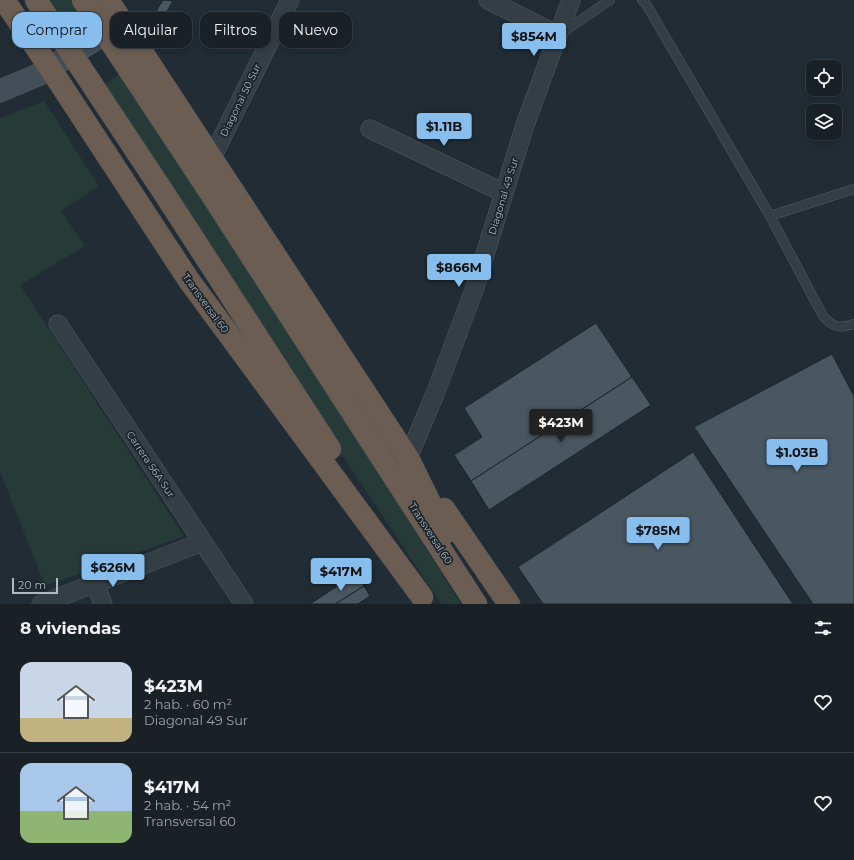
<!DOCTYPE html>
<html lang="es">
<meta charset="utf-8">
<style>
:root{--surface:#192127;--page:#262e33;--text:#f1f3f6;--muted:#9fa3a7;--line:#373e44;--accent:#87beee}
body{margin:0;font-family:Montserrat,sans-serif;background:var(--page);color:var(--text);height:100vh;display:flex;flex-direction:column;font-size:15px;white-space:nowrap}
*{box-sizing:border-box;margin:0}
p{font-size:13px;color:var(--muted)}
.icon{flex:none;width:22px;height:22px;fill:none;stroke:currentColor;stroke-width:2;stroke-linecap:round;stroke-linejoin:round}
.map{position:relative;height:604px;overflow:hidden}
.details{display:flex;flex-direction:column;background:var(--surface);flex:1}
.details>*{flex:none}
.banner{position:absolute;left:12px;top:12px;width:400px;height:36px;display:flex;gap:8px}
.fabs{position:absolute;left:806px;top:60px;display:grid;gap:8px}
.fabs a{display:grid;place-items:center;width:36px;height:36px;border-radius:8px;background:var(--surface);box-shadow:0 2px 6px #0003,0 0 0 1px var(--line);font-size:20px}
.scale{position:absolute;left:12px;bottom:10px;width:46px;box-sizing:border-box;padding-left:4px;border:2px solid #aeb9c2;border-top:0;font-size:11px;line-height:14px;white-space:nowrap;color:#aeb9c2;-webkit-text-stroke:3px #1a232a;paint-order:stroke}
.price{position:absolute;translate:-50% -34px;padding:0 9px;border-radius:4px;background:var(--accent);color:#111;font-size:13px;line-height:26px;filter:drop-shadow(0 1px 2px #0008)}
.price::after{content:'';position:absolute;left:50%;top:24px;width:12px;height:9px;margin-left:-6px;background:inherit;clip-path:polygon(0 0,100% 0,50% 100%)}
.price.active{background:#222;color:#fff}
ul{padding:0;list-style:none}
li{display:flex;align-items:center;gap:12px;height:100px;padding:0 20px}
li+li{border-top:1px solid var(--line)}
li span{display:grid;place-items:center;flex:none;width:112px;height:80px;border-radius:12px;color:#555}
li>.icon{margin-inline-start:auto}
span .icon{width:48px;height:48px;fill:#fffc;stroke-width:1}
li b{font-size:17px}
h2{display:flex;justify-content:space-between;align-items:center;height:48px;padding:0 20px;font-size:17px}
.pill{padding:0 14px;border-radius:12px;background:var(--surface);box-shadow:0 2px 6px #0003,0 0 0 1px var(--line);font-size:14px;line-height:36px}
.pill.active{background:var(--accent);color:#111}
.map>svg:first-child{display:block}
.green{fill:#263a37}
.building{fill:#495760;stroke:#1c252c}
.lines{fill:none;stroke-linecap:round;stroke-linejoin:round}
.lane-casing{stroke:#525c63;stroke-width:10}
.street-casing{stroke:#525c63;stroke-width:19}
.secondary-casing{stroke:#525c63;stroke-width:23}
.highway-casing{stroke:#3f4950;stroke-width:23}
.lane{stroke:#343e45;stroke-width:9}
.street{stroke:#343e45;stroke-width:18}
.secondary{stroke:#434e58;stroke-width:22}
.highway{stroke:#6b5d52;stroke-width:22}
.labels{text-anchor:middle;stroke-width:3.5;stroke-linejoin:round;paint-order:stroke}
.street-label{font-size:10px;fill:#aeb9c2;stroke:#1a232a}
</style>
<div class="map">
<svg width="854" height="604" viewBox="0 0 854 604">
<rect width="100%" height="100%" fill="#212c34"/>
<g class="green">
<polygon points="45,0 71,0 79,12 61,24"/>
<polygon points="121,73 358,441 461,604 441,604 372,500 257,329 102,86"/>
<polygon points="44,101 99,186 61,211 85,246 20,285 184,536 45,586 0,471 0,118"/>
</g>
<g class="building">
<polygon points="163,0 173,1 163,18 155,13"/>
<polygon points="180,15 191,21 180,42 169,37"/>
<polygon points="596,323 632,377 471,481 454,455 482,437 464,408"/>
<polygon points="832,354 854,396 854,604 813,604 694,427"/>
<polygon points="632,377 651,405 489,510 471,481"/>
<polygon points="693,452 793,604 543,604 518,567"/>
<polygon points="356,574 364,586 335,604 310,604"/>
<polygon points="364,586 370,596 358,604 335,604"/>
</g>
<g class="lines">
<defs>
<g id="lane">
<path d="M642,0l4,4 124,212 53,100c10,11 16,13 31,8"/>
<polyline points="562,33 610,0"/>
<polyline points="770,216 854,189"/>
</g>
<g id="street">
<polyline points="488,0 558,35"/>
<polyline points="370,129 504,193"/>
<polyline points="212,158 290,0"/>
<polyline points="58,324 244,604"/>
<polyline points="408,458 435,394 474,290 525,125 571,0"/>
<polyline points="95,583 103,604"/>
<polyline points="41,604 203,542"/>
</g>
<polyline id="secondary" points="0,91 38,75 122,23"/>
<g id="highway">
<polyline points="4,0 50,68 188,279 422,597"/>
<polyline points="36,0 162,190 330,449"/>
<polyline points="83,0 213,197 476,604"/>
<polyline points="108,0 408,458 445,533"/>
<polyline points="444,509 509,604"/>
</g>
</defs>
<use href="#lane" class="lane-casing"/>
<use href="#street" class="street-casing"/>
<use href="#secondary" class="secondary-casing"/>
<use href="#highway" class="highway-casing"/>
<use href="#lane" class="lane"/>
<use href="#street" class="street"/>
<use href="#secondary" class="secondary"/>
<use href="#highway" class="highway"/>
</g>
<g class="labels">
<g class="street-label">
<text transform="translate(240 100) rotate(-64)" y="4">Diagonal 50 Sur</text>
<text transform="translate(503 196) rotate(-73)" y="4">Diagonal 49 Sur</text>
<text transform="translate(206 303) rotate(54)" y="4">Transversal 60</text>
<text transform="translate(151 464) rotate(56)" y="4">Carrera 56A Sur</text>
<text transform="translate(431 533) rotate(57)" y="4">Transversal 60</text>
</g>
</g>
</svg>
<div class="fabs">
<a><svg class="icon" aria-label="locate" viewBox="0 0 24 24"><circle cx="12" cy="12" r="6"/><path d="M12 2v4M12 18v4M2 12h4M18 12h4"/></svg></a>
<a><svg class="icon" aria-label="layers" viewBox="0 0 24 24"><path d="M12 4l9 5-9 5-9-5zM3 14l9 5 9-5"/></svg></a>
</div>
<div class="scale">20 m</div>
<b class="price" style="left:534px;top:57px">$854M</b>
<b class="price" style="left:444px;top:147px">$1.11B</b>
<b class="price" style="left:459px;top:288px">$866M</b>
<b class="price active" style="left:561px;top:443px">$423M</b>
<b class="price" style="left:797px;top:473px">$1.03B</b>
<b class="price" style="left:658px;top:551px">$785M</b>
<b class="price" style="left:113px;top:588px">$626M</b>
<b class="price" style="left:341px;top:592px">$417M</b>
<div class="banner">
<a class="pill active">Comprar</a>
<a class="pill">Alquilar</a>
<a class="pill">Filtros</a>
<a class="pill">Nuevo</a>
</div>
</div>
<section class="details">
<h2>8 viviendas<svg class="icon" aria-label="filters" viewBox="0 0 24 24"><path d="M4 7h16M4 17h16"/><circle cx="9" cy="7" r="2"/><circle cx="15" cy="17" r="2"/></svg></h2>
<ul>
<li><span style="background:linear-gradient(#c9d6e8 70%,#c2b280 0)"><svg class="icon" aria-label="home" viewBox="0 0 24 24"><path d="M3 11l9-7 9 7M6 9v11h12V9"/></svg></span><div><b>$423M</b><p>2 hab. · 60 m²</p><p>Diagonal 49 Sur</p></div><svg class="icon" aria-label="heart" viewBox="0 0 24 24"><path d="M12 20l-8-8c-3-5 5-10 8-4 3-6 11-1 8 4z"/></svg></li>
<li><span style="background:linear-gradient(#a9c7e8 60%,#8fb573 0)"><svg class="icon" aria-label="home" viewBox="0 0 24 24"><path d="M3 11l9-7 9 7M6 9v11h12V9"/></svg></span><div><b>$417M</b><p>2 hab. · 54 m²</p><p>Transversal 60</p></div><svg class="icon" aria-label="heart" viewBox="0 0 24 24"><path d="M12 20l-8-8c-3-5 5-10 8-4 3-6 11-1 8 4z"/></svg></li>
</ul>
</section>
